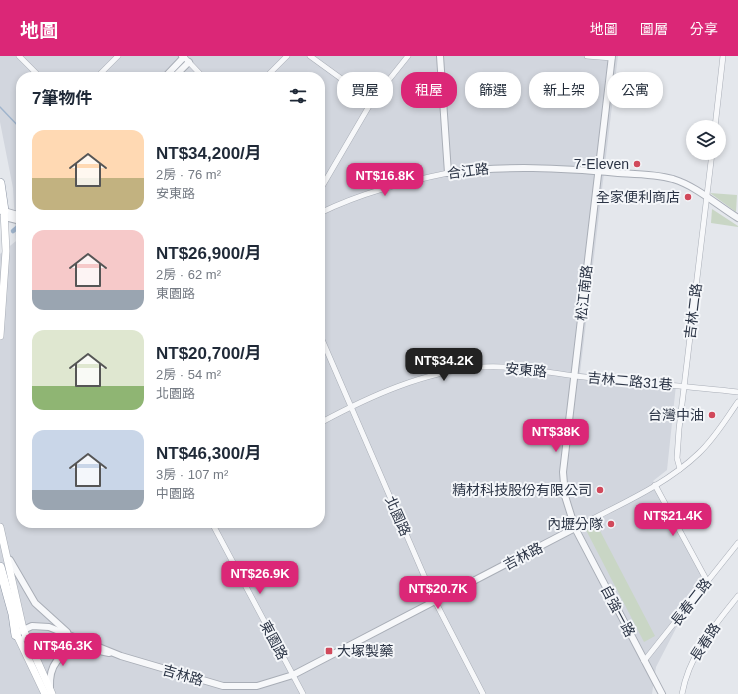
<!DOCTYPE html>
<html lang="zh-TW">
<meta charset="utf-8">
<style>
:root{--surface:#fff;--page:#f6f6f7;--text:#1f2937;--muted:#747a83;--accent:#db2777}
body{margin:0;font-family:Helvetica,"Noto Sans TC",sans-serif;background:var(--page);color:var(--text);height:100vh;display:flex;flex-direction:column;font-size:15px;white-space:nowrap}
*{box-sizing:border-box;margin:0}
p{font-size:13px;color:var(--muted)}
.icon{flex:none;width:22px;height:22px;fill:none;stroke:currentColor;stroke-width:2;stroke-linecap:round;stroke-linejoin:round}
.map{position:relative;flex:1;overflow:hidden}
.side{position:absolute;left:16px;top:16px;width:309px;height:456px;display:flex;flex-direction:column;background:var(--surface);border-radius:16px;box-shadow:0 2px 6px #0003}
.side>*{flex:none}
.hud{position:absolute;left:337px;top:16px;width:341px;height:36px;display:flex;gap:8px}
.tools{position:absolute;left:686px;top:64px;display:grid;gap:8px}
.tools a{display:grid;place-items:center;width:40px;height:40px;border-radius:50%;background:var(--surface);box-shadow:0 2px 6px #0003;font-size:20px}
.price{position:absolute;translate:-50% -34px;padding:0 9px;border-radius:8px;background:var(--accent);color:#fff;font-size:13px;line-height:26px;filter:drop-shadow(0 1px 2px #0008)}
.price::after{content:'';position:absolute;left:50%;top:24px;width:12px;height:9px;margin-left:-6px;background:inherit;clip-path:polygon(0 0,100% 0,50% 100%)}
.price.selected{background:#222;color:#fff}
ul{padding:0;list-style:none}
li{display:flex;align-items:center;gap:12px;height:100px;padding:0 16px}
li span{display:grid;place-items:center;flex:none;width:112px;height:80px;border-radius:12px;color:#555}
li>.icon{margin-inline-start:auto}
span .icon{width:48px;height:48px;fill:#fffc;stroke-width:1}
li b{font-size:17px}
h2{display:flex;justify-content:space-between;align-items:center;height:48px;padding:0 16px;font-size:17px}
.chip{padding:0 14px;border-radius:16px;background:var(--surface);box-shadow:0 2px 6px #0003;font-size:14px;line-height:36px}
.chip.selected{background:var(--accent);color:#fff}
header{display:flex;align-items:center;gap:24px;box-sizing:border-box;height:56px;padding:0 20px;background:var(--accent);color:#fff}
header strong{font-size:19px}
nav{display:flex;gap:22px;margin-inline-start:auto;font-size:14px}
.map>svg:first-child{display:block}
.built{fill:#d2d6de;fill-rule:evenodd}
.park{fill:#c9d6c5}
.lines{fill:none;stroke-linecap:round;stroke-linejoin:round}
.stream{stroke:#9fb4cc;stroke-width:1.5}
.canal{stroke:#9fb4cc;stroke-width:4.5}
.minor-casing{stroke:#a9aeb7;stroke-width:6}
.tertiary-casing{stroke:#a9aeb7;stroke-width:8}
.secondary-casing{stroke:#a9aeb7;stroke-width:8}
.motorway-casing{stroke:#8b94a3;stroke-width:10}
.minor{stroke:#f7f8fa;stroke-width:5}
.tertiary{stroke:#f7f8fa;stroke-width:6}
.secondary{stroke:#fff;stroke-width:7}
.motorway{stroke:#fff;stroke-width:9}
.poi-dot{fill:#d1495b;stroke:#f4f6f9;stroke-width:1.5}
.labels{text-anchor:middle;stroke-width:4;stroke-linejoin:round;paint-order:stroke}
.poi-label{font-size:14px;fill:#2b3445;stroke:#f4f6f9;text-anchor:end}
.street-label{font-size:14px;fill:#2b3445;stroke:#f4f6f9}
</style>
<header>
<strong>地圖</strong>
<nav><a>地圖</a><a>圖層</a><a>分享</a></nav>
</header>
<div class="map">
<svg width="738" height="638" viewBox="0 0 738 638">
<rect width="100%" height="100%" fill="#e4e7ec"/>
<path class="built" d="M0,0h618l-38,317 96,12 -9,85 -14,11 50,95 -47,91 -4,27h-652v-440l16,-13 -3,-53 -13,-66zM21,21h299v446h-299z"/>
<g class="park">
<polygon points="710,137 737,139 736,156"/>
<polygon points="712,153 738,170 738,171 711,167"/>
<polygon points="597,469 655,580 644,586 586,474"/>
</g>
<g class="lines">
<polyline class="stream" points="0,51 21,73"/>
<polyline class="canal" points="13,175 19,170"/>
<defs>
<g id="minor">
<polyline points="19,0 40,21"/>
<polyline points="310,0 372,45"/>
<polyline points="587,0 612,2"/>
<polyline points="184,1 203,21"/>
<polyline points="97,21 118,0"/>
<polyline points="266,21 287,0"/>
<polyline points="715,71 723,0"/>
<polyline points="320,134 372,45 408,0"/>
<path d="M320,157c41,-20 84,-31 128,-40"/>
<polyline points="320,279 435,545 483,638"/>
<path d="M320,367c50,-27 105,-52 162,-56 31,-2 62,5 93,9 54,6 109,10 163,16"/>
<polyline points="680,413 677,402 679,373 712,97"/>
<polyline points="655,429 707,525"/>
<polyline points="212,467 303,638"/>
<path d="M575,472c41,-22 90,-42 124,-75 16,-15 27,-34 39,-51"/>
<polyline points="644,605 738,487"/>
<path d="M682,638c7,-39 32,-68 56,-98"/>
</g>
<g id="tertiary">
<path d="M440,0l8,117c57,-8 113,-5 170,0 18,1 37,1 55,6 23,7 44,26 65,39"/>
<polyline points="612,0 563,416 565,440 575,472 662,638"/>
<polyline points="165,21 184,1 182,0"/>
<polyline points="174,21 189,6"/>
<polyline points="4,155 21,160"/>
<polyline points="5,161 21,165"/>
<polyline points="10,504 35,547 67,576"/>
<polyline points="19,576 32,570 49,571 121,600 223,630 257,630 293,619 575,472"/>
<polyline points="24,582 35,581 109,597"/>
<path d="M50,631c-1,-21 8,-34 29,-38"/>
</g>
<g id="secondary">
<polyline points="0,280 6,195 4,155 0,154"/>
<polyline points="0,471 23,573 52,638"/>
<polyline points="15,575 45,638"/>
</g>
<g id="motorway">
<polyline points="0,127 4,155"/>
<polyline points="0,511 13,558 16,579"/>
</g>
</defs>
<use href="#minor" class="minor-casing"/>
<use href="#tertiary" class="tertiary-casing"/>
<use href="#secondary" class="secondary-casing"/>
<use href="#motorway" class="motorway-casing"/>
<use href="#minor" class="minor"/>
<use href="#tertiary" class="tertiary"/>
<use href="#secondary" class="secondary"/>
<use href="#motorway" class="motorway"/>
</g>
<g class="poi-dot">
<circle cx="637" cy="108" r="4"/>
<circle cx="688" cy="141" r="4"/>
<circle cx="712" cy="359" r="4"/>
<circle cx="600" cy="434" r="4"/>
<circle cx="611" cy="468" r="4"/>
<rect x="325" y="591" width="8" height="8" rx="2"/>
</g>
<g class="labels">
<g class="poi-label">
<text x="629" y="113">7-Eleven</text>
<text x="680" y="146">全家便利商店</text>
<text x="704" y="364">台灣中油</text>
<text x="592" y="439">精材科技股份有限公司</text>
<text x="603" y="473">內壢分隊</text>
<text x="337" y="600" text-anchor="start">大塚製藥</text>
</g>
<g class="street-label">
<text transform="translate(468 115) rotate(-7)" y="5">合江路</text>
<text transform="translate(584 237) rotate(-84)" y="5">松江南路</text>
<text transform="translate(693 255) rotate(-83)" y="5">吉林二路</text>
<text transform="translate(526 314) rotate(5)" y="5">安東路</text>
<text transform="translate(630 325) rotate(5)" y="5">吉林二路31巷</text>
<text transform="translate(398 460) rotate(66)" y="5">北園路</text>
<text transform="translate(523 500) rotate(-28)" y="5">吉林路</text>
<text transform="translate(691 546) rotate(-52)" y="5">長春二路</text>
<text transform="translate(618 555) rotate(62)" y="5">自強一路</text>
<text transform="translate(274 584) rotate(62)" y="5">東園路</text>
<text transform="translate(705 586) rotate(-57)" y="5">長春路</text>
<text transform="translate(183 619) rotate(16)" y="5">吉林路</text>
</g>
</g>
</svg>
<div class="tools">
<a><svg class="icon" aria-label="layers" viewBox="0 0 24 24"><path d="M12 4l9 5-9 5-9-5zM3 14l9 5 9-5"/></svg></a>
</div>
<b class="price" style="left:385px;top:141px">NT$16.8K</b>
<b class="price selected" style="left:444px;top:326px">NT$34.2K</b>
<b class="price" style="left:556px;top:397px">NT$38K</b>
<b class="price" style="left:673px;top:481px">NT$21.4K</b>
<b class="price" style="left:260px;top:539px">NT$26.9K</b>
<b class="price" style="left:438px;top:554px">NT$20.7K</b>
<b class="price" style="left:63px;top:611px">NT$46.3K</b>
<div class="hud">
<a class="chip">買屋</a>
<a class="chip selected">租屋</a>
<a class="chip">篩選</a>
<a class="chip">新上架</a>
<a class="chip">公寓</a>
</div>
<section class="side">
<h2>7筆物件<svg class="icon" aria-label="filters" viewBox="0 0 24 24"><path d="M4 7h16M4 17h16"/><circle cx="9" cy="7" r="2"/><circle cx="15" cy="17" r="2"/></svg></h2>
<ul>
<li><span style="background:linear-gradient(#ffd9b3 60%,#c2b280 0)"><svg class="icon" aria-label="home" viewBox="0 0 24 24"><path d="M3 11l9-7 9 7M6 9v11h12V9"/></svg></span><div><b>NT$34,200/月</b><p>2房 · 76 m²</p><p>安東路</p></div></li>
<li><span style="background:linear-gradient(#f6c9c9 75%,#9aa5b1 0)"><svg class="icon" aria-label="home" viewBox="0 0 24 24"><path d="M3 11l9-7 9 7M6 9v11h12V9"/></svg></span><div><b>NT$26,900/月</b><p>2房 · 62 m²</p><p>東園路</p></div></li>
<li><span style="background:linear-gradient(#dfe7d0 70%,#8fb573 0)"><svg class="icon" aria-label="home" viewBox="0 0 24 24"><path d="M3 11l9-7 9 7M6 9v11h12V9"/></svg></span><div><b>NT$20,700/月</b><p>2房 · 54 m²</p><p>北園路</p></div></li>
<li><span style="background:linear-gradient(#c9d6e8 75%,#9aa5b1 0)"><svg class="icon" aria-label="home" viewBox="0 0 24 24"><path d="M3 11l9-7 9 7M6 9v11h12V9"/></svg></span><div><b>NT$46,300/月</b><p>3房 · 107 m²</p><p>中園路</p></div></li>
</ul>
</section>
</div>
